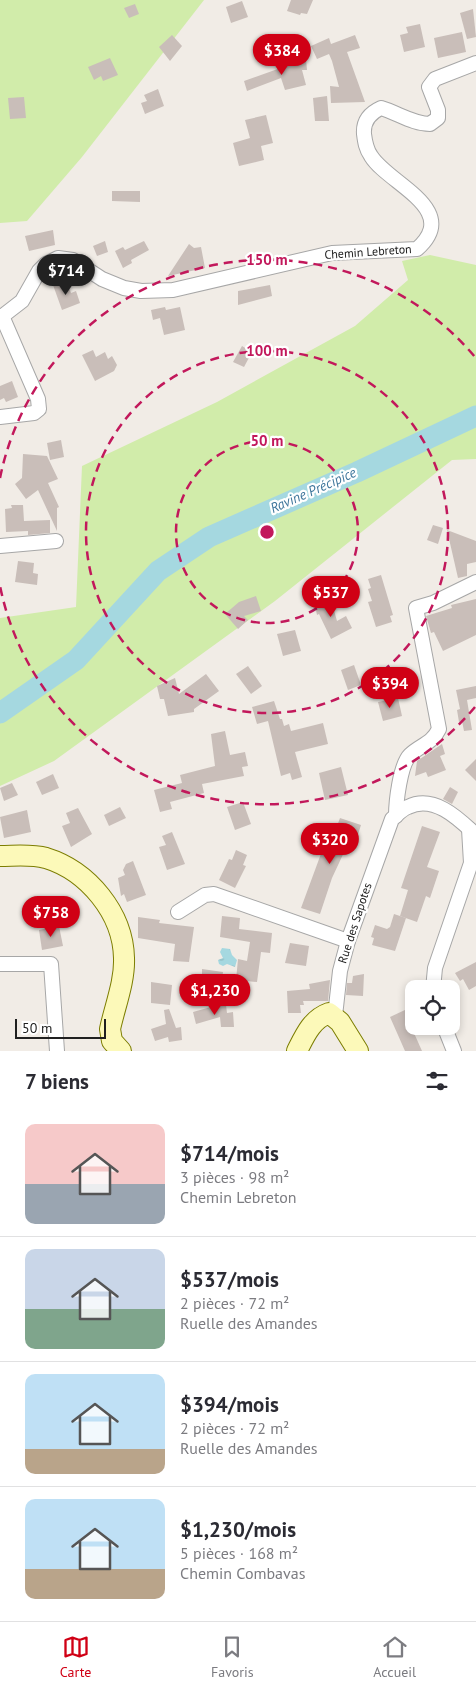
<!DOCTYPE html>
<html lang="fr">
<meta charset="utf-8">
<style>
:root{--surface:#fff;--page:#f2f2f3;--text:#2b2b33;--muted:#7c7c81;--line:#e1e1e2;--accent:#d00015}
body{margin:0;font-family:"PT Sans",sans-serif;background:var(--page);color:var(--text);height:100vh;display:flex;flex-direction:column;font-size:19px;white-space:nowrap}
*{box-sizing:border-box;margin:0}
p{font-size:16px;color:var(--muted)}
.icon{flex:none;width:28px;height:28px;fill:none;stroke:currentColor;stroke-width:2;stroke-linecap:round;stroke-linejoin:round}
.map{position:relative;height:1051px;overflow:hidden}
.details{display:flex;flex-direction:column;background:var(--surface);flex:1}
.details>*{flex:none}
.buttons{position:absolute;left:405px;top:980px;display:grid;gap:10px}
.buttons a{display:grid;place-items:center;width:55px;height:55px;border-radius:10px;background:var(--surface);box-shadow:0 2px 8px #0003;font-size:25px}
.scale{position:absolute;left:15px;bottom:12px;width:91px;box-sizing:border-box;padding-left:5px;border:2px solid #202020;border-top:0;font-size:14px;line-height:18px;white-space:nowrap;color:#202020;-webkit-text-stroke:4px #fff;paint-order:stroke}
.price{position:absolute;translate:-50% -42px;padding:0 11px;border-radius:18px;background:var(--accent);color:#fff;font-size:16px;line-height:32px;filter:drop-shadow(0 1px 2px #0008)}
.price::after{content:'';position:absolute;left:50%;top:30px;width:15px;height:11px;margin-left:-8px;background:inherit;clip-path:polygon(0 0,100% 0,50% 100%)}
.price.active{background:#222;color:#fff}
ul{padding:0;list-style:none}
li{display:flex;align-items:center;gap:15px;height:125px;padding:0 25px}
li+li{border-top:1px solid var(--line)}
li span{display:grid;place-items:center;flex:none;width:140px;height:100px;border-radius:10px;color:#555}
li>.icon{margin-inline-start:auto}
span .icon{width:60px;height:60px;fill:#fffc;stroke-width:1}
li b{font-size:21px}
h2{display:flex;justify-content:space-between;align-items:center;height:60px;padding:0 25px;font-size:21px}
.tab-bar{display:flex;justify-content:space-around;align-items:center;height:70px;border-top:1px solid var(--line);background:var(--surface);font-size:14px;color:var(--muted)}
.tab-bar a{display:grid;justify-items:center;gap:2px}
.tab-bar .active{color:var(--accent)}
.map>svg:first-child{display:block}
.grass{fill:#d1ecaa}
.water{fill:url(#water-ripples)}
.lines{fill:none;stroke-linecap:round;stroke-linejoin:round}
.river{stroke:#a5d8e0;stroke-width:21}
.building{fill:#c9beb9}
.street-casing{stroke:#a7a7a7;stroke-width:16}
.secondary-casing{stroke:#7c7d01;stroke-width:22}
.street{stroke:#fff;stroke-width:14}
.secondary{stroke:#fcf9b9;stroke-width:20}
.ring{fill:none;stroke:#c2185b;stroke-width:2.5;stroke-dasharray:9 6}
.labels{text-anchor:middle;stroke-width:4.5;stroke-linejoin:round;paint-order:stroke}
.street-label{font-size:12px;fill:#202020;stroke:#fff}
.water-label{font-size:14px;font-style:italic;fill:#40779c;stroke:#fff}
.centre{fill:#c2185b;stroke:#fff;stroke-width:2.5}
.ring-label{font-size:15px;text-anchor:middle;font-weight:bold;fill:#c2185b;stroke:#fff;stroke-width:4.5;stroke-linejoin:round;paint-order:stroke}
</style>
<div class="map">
<svg width="476" height="1051" viewBox="0 0 476 1051">
<defs>
<pattern id="water-ripples" width="26" height="14" patternUnits="userSpaceOnUse" patternTransform="scale(1.25)"><rect width="26" height="14" fill="#a5d8e0"/><path d="M2 4q2-2 4 0t4 0M15 11q2-2 4 0t4 0" fill="none" stroke="#8eb9c0"/></pattern>
</defs>
<rect width="100%" height="100%" fill="#f1ece6"/>
<g class="grass">
<polygon points="0,0 204,0 82,157 27,221 0,223"/>
<polygon points="430,255 476,265 476,459 452,460 275,601 54,761 0,786 0,618 76,607 82,466 217,402 355,326 408,280 402,261"/>
</g>
<polygon class="water" points="222,948 230,949 232,955 237,960 235,967 227,964 223,966 219,964 218,960 223,958 220,952"/>
<g class="lines">
<polyline class="river" points="0,713 76,660 158,571 209,537 357,472 476,416"/>
</g>
<g class="building">
<polygon points="291,0 313,0 307,14 301,13 300,15 287,11"/>
<polygon points="242,1 248,17 231,23 226,7"/>
<polygon points="135,4 139,14 129,18 124,8"/>
<polygon points="473,9 476,37 467,39 460,13"/>
<polygon points="420,24 425,47 404,52 400,35 408,33 406,27"/>
<polygon points="462,32 466,52 438,58 434,38"/>
<polygon points="172,35 182,46 170,61 159,47"/>
<polygon points="355,35 360,48 347,52 365,102 331,103 330,86 339,87 332,61 329,54 317,59 311,46 329,38 331,44"/>
<polygon points="110,58 118,75 103,81 101,76 94,80 88,67"/>
<polygon points="285,59 306,59 307,70 302,70 306,85 285,90 281,78 247,91 244,81 286,66"/>
<polygon points="158,89 164,106 145,114 141,103 147,101 144,95"/>
<polygon points="327,96 329,121 315,121 313,98"/>
<polygon points="24,97 26,118 10,119 8,98"/>
<polygon points="266,115 273,143 261,146 264,160 239,166 233,143 250,138 245,120"/>
<polygon points="112,191 140,191 140,202 112,201"/>
<polygon points="53,230 55,245 29,251 25,236"/>
<polygon points="105,241 108,252 97,256 93,246"/>
<polygon points="144,241 149,250 131,260 132,263 123,268 115,251 123,247 125,250"/>
<polygon points="189,244 194,248 201,247 205,268 168,276"/>
<polygon points="66,281 71,293 76,291 80,303 62,310 53,285"/>
<polygon points="270,285 272,296 238,305 238,291"/>
<polygon points="165,307 166,310 180,307 185,330 164,335 160,318 153,320 151,310"/>
<polygon points="242,346 252,352 244,367 233,362"/>
<polygon points="93,350 96,357 105,352 108,359 112,356 117,365 114,371 95,381 82,355"/>
<polygon points="12,381 18,397 6,402 4,398 0,400 0,386"/>
<polygon points="61,440 64,457 50,460 47,443"/>
<polygon points="23,454 47,456 58,479 48,483 59,507 57,508 57,531 38,490 26,499 15,484 22,478"/>
<polygon points="11,505 23,505 24,521 50,520 50,533 28,535 28,531 6,532 5,509 12,508"/>
<polygon points="433,525 443,528 438,544 427,540"/>
<polygon points="447,530 476,541 476,562 467,564 467,576 458,578"/>
<polygon points="18,561 34,563 33,573 38,574 37,585 15,582"/>
<polygon points="381,575 393,615 390,616 392,622 376,627 368,602 372,601 368,589 371,588 368,579"/>
<polygon points="256,596 261,611 244,616 248,620 238,629 225,614 239,602"/>
<polygon points="330,596 337,621 346,616 352,628 331,639 319,614 317,615 314,601"/>
<polygon points="476,599 476,635 443,651 434,632 431,633 426,616 452,608 451,605"/>
<polygon points="295,630 301,651 283,656 277,634"/>
<polygon points="354,665 361,685 348,690 341,670"/>
<polygon points="248,666 262,686 251,694 236,674"/>
<polygon points="206,674 219,691 194,709 194,712 168,716 164,699 160,699 157,686 175,678 179,694"/>
<polygon points="476,686 476,698 467,700 472,730 464,731 462,721 459,722 457,710 460,709 456,690"/>
<polygon points="398,698 402,716 383,721 378,702"/>
<polygon points="274,701 280,719 282,719 284,726 289,724 291,731 323,723 328,744 295,752 302,777 292,780 290,773 281,776 268,721 257,724 252,707"/>
<polygon points="225,731 230,755 245,752 248,766 242,767 244,776 202,784 204,793 170,802 172,809 160,812 154,790 182,783 180,775 215,766 211,734"/>
<polygon points="442,744 445,754 440,756 446,770 428,777 426,772 415,776 417,761"/>
<polygon points="476,759 476,781 465,770"/>
<polygon points="341,767 348,795 325,800 319,773"/>
<polygon points="53,774 59,788 42,795 36,782"/>
<polygon points="12,783 18,795 4,801 0,788"/>
<polygon points="450,787 458,792 452,804 443,799"/>
<polygon points="243,802 251,824 235,830 227,807"/>
<polygon points="120,807 126,818 109,826 104,815"/>
<polygon points="78,808 92,834 71,847 62,826 70,823 66,813"/>
<polygon points="27,810 31,832 4,838 0,817"/>
<polygon points="340,818 361,825 355,844 351,843 349,849 346,848 332,878 320,914 301,908 322,851 327,853"/>
<polygon points="422,826 440,832 427,867 439,871 430,898 426,896 417,922 400,916 408,890 401,888"/>
<polygon points="172,832 185,864 167,870 159,847 166,845 162,836"/>
<polygon points="236,850 247,855 243,865 246,866 235,888 219,880 229,859 232,860"/>
<polygon points="133,861 146,895 127,902 124,894 121,896 118,878 125,875 123,870 126,864"/>
<polygon points="394,914 406,918 395,951 372,945 374,938 371,937 375,925 387,929 390,927"/>
<polygon points="222,916 240,918 239,929 272,933 270,953 261,952 257,982 236,980 238,959 247,961 250,942 220,937"/>
<polygon points="138,917 160,920 159,923 194,927 189,962 173,961 175,944 138,938"/>
<polygon points="59,926 63,946 42,950 39,930"/>
<polygon points="290,943 309,946 306,966 285,963"/>
<polygon points="476,962 476,986 469,990 463,979 460,981 455,973"/>
<polygon points="202,969 223,972 220,992 202,990"/>
<polygon points="364,974 363,996 346,995 347,983 352,983 353,976"/>
<polygon points="330,980 328,1001 303,1001 304,1005 300,1005 301,1013 288,1013 287,991 310,989 309,984"/>
<polygon points="151,982 172,985 170,1005 151,1003"/>
<polygon points="218,1005 226,1005 227,1013 233,1012 234,1027 221,1027 220,1017 196,1024 193,1012"/>
<polygon points="169,1009 176,1028 181,1027 182,1040 169,1042 168,1037 155,1041 151,1029 166,1024 164,1010"/>
<polygon points="407,1009 414,1025 414,1033 422,1051 405,1051 390,1017"/>
</g>
<g class="lines">
<defs>
<g id="street">
<path d="M0,318l22,-17 17,-30 7,-7 12,-6 15,2 29,19 22,9 17,3 32,-1 159,-37 85,-4c45,-40 -29,-65 -46,-93 -5,-7 -6,-14 -7,-22 -1,-13 6,-21 17,-26 17,5 32,16 49,16l8,-6v-8l-9,-23 6,-8 41,-16"/>
<polyline points="0,417 34,413 39,409 38,399 2,316"/>
<polyline points="0,546 56,541"/>
<path d="M396,816c0,-14 4,-51 14,-61 10,-10 22,-11 29,-26l-23,-121 17,-5 43,-21"/>
<polyline points="178,912 205,895 214,894 348,941"/>
<polyline points="0,964 51,964 57,1051"/>
<polyline points="433,989 435,968 471,863 469,829"/>
<path d="M335,1016l5,-45 8,-30 44,-122c5,-4 10,-10 16,-12 26,-13 51,12 68,28"/>
<polyline points="444,1026 454,1051"/>
</g>
<g id="secondary">
<path d="M0,856c15,0 31,-2 46,2 42,13 77,55 78,100 1,23 -9,48 -14,71l2,12 9,10"/>
<path d="M297,1051c8,-16 15,-32 32,-38l11,9 18,29"/>
</g>
</defs>
<use href="#street" class="street-casing"/>
<use href="#secondary" class="secondary-casing"/>
<use href="#street" class="street"/>
<use href="#secondary" class="secondary"/>
</g>
<g class="ring">
<circle cx="267" cy="532" r="91"/>
<circle cx="267" cy="532" r="181"/>
<path d="M475 707A272 272 0 0 1 0 586M0 478A272 272 0 0 1 475 357"/>
</g>
<g class="labels">
<g class="street-label">
<text transform="translate(368 252) rotate(-4)" y="4">Chemin Lebreton</text>
<text transform="translate(355 923) rotate(-72)" y="4">Rue des Sapotes</text>
</g>
<g class="water-label">
<text transform="translate(313 490) rotate(-24)" y="5">Ravine Précipice</text>
</g>
</g>
<circle cx="267" cy="532" r="8" class="centre"/>
<g class="ring-label">
<text x="267" y="265">150 m</text>
<text x="267" y="356">100 m</text>
<text x="267" y="446">50 m</text>
</g>
</svg>
<div class="buttons">
<a><svg class="icon" aria-label="locate" viewBox="0 0 24 24"><circle cx="12" cy="12" r="6"/><path d="M12 2v4M12 18v4M2 12h4M18 12h4"/></svg></a>
</div>
<div class="scale">50 m</div>
<b class="price" style="left:282px;top:76px">$384</b>
<b class="price active" style="left:66px;top:296px">$714</b>
<b class="price" style="left:331px;top:618px">$537</b>
<b class="price" style="left:390px;top:709px">$394</b>
<b class="price" style="left:330px;top:865px">$320</b>
<b class="price" style="left:51px;top:938px">$758</b>
<b class="price" style="left:215px;top:1016px">$1,230</b>
</div>
<section class="details">
<h2>7 biens<svg class="icon" aria-label="filters" viewBox="0 0 24 24"><path d="M4 7h16M4 17h16"/><circle cx="9" cy="7" r="2"/><circle cx="15" cy="17" r="2"/></svg></h2>
<ul>
<li><span style="background:linear-gradient(#f6c9c9 60%,#9aa5b1 0)"><svg class="icon" aria-label="home" viewBox="0 0 24 24"><path d="M3 11l9-7 9 7M6 9v11h12V9"/></svg></span><div><b>$714/mois</b><p>3 pièces · 98 m²</p><p>Chemin Lebreton</p></div></li>
<li><span style="background:linear-gradient(#c9d6e8 60%,#7fa58c 0)"><svg class="icon" aria-label="home" viewBox="0 0 24 24"><path d="M3 11l9-7 9 7M6 9v11h12V9"/></svg></span><div><b>$537/mois</b><p>2 pièces · 72 m²</p><p>Ruelle des Amandes</p></div></li>
<li><span style="background:linear-gradient(#bfe0f5 75%,#b9a48a 0)"><svg class="icon" aria-label="home" viewBox="0 0 24 24"><path d="M3 11l9-7 9 7M6 9v11h12V9"/></svg></span><div><b>$394/mois</b><p>2 pièces · 72 m²</p><p>Ruelle des Amandes</p></div></li>
<li><span style="background:linear-gradient(#bfe0f5 70%,#b9a48a 0)"><svg class="icon" aria-label="home" viewBox="0 0 24 24"><path d="M3 11l9-7 9 7M6 9v11h12V9"/></svg></span><div><b>$1,230/mois</b><p>5 pièces · 168 m²</p><p>Chemin Combavas</p></div></li>
</ul>
</section>
<nav class="tab-bar">
<a class="active"><svg class="icon" aria-label="map" viewBox="0 0 24 24"><path d="M3 6l6-2 6 2 6-2v14l-6 2-6-2-6 2zM9 4v14M15 6v14"/></svg>Carte</a>
<a><svg class="icon" aria-label="saved" viewBox="0 0 24 24"><path d="M7 4h10v16l-5-4-5 4z"/></svg>Favoris</a>
<a><svg class="icon" aria-label="home" viewBox="0 0 24 24"><path d="M3 11l9-7 9 7M6 9v11h12V9"/></svg>Accueil</a>
</nav>
